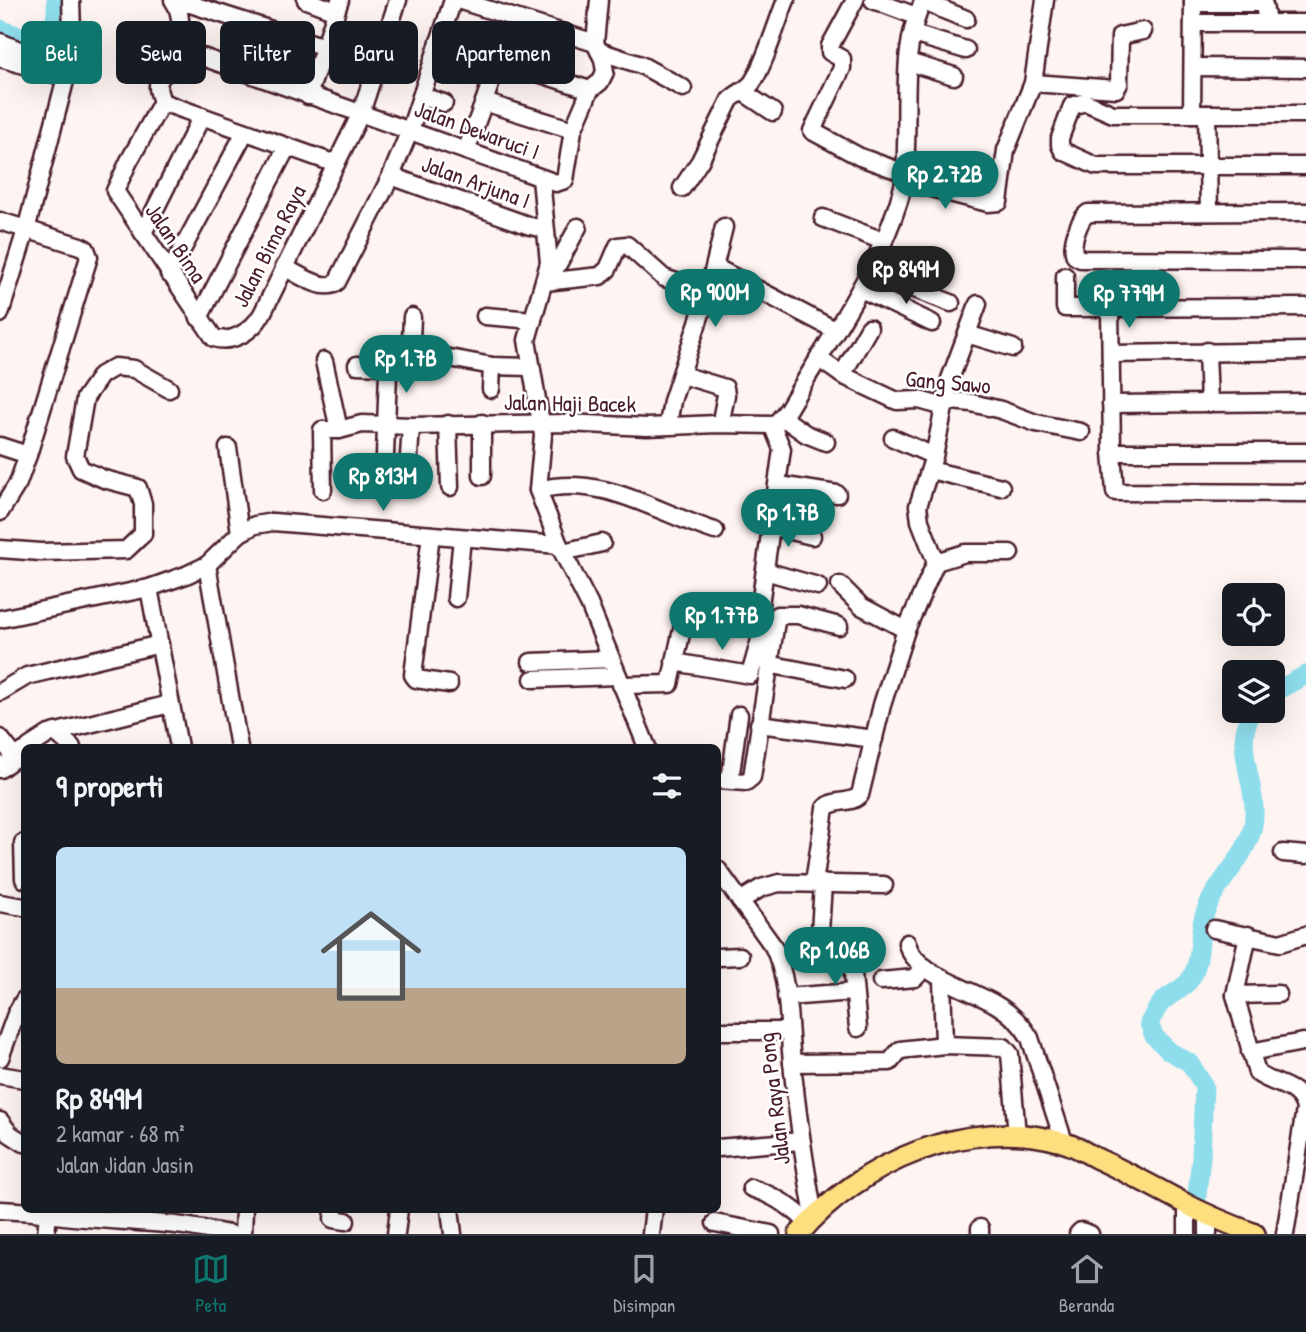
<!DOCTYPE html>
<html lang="id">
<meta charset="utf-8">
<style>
:root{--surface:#171b24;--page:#242831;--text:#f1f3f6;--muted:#9ea1a6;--line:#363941;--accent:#0f766e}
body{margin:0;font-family:"Patrick Hand",sans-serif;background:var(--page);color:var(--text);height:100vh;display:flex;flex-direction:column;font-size:26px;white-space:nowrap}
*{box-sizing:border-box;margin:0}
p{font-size:23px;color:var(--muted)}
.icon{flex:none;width:38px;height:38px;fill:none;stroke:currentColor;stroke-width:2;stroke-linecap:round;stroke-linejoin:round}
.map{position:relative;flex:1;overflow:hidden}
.sheet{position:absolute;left:21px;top:744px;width:700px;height:469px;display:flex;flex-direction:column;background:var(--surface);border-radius:10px;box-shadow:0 7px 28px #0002}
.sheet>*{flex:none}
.hud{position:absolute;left:21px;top:21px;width:700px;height:63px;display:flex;gap:14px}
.tools{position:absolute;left:1222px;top:583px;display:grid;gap:14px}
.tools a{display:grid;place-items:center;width:63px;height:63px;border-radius:10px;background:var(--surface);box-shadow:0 7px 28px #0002;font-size:35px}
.price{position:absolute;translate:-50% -60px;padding:0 16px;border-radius:24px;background:var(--accent);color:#fff;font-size:23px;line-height:46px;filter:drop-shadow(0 2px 4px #0008)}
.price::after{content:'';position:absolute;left:50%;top:42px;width:21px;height:16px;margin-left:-10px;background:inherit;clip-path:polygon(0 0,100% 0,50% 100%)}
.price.current{background:#222;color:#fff}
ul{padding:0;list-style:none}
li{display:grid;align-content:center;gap:14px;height:371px;padding:0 35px}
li+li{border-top:2px solid var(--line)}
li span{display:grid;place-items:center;height:217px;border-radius:10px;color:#555}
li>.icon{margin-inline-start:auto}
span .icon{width:126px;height:126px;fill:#fffc;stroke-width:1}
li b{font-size:30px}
h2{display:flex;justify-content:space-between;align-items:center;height:84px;padding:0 35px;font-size:30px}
.tag{padding:0 24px;border-radius:10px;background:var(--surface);box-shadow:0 7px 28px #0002;font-size:24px;line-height:63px}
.tag.current{background:var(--accent);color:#fff}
.menu{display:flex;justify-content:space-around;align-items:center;height:98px;border-top:2px solid var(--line);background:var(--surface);font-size:19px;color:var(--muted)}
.menu a{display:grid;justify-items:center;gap:4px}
.menu .current{color:var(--accent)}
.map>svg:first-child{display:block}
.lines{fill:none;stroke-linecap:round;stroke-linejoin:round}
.river{stroke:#8eddec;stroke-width:19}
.minor-casing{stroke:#4a1f2b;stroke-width:21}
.major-casing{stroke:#4a1f2b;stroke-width:24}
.minor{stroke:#fff;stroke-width:16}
.major{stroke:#fedf80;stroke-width:19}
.labels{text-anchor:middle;stroke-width:5;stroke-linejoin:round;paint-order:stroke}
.street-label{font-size:23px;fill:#4a1f2b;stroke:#fff}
</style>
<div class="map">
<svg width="1306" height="1234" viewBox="0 0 1306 1234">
<rect width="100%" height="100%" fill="#fef4f2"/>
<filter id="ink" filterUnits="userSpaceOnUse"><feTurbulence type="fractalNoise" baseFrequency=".0143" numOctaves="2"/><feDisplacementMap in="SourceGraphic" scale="14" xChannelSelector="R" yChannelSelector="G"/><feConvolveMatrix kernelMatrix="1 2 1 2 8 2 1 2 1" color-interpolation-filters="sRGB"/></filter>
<g filter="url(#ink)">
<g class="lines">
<g class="river">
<path d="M0,29c34,14 59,16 56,-29"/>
<polyline points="1272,693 1306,675"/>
<path d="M1193,1234l8,-77 3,-71 -14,-23 -21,-12 -15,-15 -5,-13c4,-7 8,-16 14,-22 8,-7 19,-12 26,-20 13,-18 9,-42 14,-62 9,-34 40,-56 49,-89 11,-40 -24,-84 2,-120"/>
</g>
<defs>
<g id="minor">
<polyline points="306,0 336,11"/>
<polyline points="458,0 595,43"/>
<polyline points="855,0 830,46 830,52 842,59 842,68 812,131 860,157 905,173"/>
<polyline points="873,0 916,16"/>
<polyline points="924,2 966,19"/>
<polyline points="1193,3 1260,3 1264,5 1267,22"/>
<polyline points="177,4 190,4 325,47"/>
<polyline points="1193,23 1306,23"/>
<polyline points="913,34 966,50"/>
<polyline points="439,41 590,90"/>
<polyline points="0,42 43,60 52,55 72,32 71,0"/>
<polyline points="595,43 599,0"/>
<polyline points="180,49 556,183 565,180 573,130 590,90 600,82 605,72 603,59 595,43"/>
<polyline points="599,51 641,65 683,88"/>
<polyline points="0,58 61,76 65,81 26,230 0,314"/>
<polyline points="498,61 484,102 573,130"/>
<polyline points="908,62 954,76"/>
<polyline points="1193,67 1306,68"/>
<polyline points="1033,83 1116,89 1119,84 1120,36 1143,31"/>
<polyline points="743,92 773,112"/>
<polyline points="308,96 340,0"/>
<polyline points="422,96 444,103"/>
<path d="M162,102l-33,59 -14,30 99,147c19,6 39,-8 48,-24l99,-201 37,-113"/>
<polyline points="162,102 336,164"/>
<path d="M162,102c-2,-7 -6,-14 -3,-21 3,-7 10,-11 14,-18 9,-13 11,-50 0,-63"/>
<polyline points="1192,114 1193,0"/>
<polyline points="1207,114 1209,212"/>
<polyline points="1306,114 1113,114 1085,102 1072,106 1060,138 1060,145 1063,151 1096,166 1306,166"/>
<polyline points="466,151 484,102"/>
<polyline points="391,176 530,226 545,229"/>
<polyline points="541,178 549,263 527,340 543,435 538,490 559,545 589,604 647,747"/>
<polyline points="904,181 988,203 999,202 1006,150 1033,83 1045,0"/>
<path d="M682,188l18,-27 30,-61c7,-7 15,-9 22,-17 12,-17 25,-61 34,-83"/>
<path d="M1306,212l-218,1c-9,6 -18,32 -13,43l6,3 225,1"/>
<polyline points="823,218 883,241"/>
<polyline points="0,221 80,246 86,249 89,257 28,455 18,483 0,512"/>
<polyline points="143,233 202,116"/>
<path d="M284,267c14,7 40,26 53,15l54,-106 19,-46 43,-130"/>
<polyline points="715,267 835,330"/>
<polyline points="870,272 951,303"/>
<polyline points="169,274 245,132"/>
<polyline points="547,276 557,266 578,227"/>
<polyline points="1065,276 1065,308 1306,307"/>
<polyline points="545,282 600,276 608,269 618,246 627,245 664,278 708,292"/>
<polyline points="861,289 932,323"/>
<polyline points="1110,307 1112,452 1115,492 1306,493"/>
<polyline points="485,316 533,320"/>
<polyline points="199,318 287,147"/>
<polyline points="967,334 1013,348"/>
<polyline points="1207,351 1209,403"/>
<polyline points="1111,354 1306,351"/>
<polyline points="439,356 492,366 531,367"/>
<polyline points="818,358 842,375 897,401 919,400 937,405 951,401 972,403 1001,410 1036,423 1081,432"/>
<polyline points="324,361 339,430"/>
<polyline points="357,365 384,366 389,369"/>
<polyline points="682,375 725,388 726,395 722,415"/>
<polyline points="842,375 869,328"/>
<polyline points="491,389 492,366"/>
<polyline points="1111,404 1306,402"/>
<polyline points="782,417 806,434 826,442"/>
<polyline points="482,423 482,476"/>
<polyline points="448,424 450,487"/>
<polyline points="668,425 672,401 708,292 724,227"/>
<polyline points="893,438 934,456"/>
<polyline points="0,446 28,455"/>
<polyline points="228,448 240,533"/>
<polyline points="1112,452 1306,452"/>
<polyline points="930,470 1001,487"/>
<polyline points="384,483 388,372 392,368 406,368 410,365 412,317"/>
<polyline points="779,485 837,494"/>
<polyline points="407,486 411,426"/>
<path d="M323,490l-1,-60h17l23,-6 49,2 156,-3 80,4 70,-3 58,1 13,-16c42,-72 95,-143 116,-226 2,-12 2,-25 2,-37 2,-47 -5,-103 18,-146"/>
<path d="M538,490c65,-17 118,23 177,41"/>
<polyline points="771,526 812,536"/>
<polyline points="431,535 413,675 416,679 449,684"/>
<polyline points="0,549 41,552 126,550 143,534 143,504 138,488 104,479 81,469 75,456 85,398 101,375 115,367 134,369 169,389"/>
<polyline points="563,552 602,543"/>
<polyline points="936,562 965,553 1010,553"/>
<polyline points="207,565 239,747"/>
<polyline points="765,571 818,586"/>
<polyline points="840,585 861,606 906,630"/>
<polyline points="149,588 179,747"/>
<polyline points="456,598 462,538"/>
<polyline points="756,614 760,605 782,449 775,432"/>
<polyline points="0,619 149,588 186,575 207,565 240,533 255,525 273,522 559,545"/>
<polyline points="531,662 611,659"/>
<polyline points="768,664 845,679"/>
<polyline points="533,679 618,676"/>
<polyline points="621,685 670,684 687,607 690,603 696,602 756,614 761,619 763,629 750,675 674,662"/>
<polyline points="0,692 27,676 160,644"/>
<polyline points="759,724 874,739"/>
<polyline points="55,732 72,747"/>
<polyline points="0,738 15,757"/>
<polyline points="29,747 49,734 170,704"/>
<polyline points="0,769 24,751"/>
<polyline points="718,780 746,782 752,777 777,615 798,615 839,626"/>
<polyline points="730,780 739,715"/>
<polyline points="23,843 24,879"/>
<polyline points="1283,853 1306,855"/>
<path d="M718,870l55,76c17,35 15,78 19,116 5,52 13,103 22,155"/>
<path d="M814,883l11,-75c10,-10 25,-3 35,-13l22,-90 24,-75 30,-68 -16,-41 -2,-15 16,-50 16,-77 28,-75"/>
<polyline points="740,901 761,888 779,883 884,885"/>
<polyline points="0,903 24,907"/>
<polyline points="1214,929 1280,943 1306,935"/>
<polyline points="820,932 823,883"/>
<path d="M1248,935l-13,60 22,78c17,13 43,11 48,36l-20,125"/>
<polyline points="850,942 858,1028"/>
<path d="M907,943c6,30 63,46 88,61 14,8 27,20 35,34l34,104"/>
<polyline points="718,957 740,956"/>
<polyline points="942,978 944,1045"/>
<polyline points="881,981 915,978 925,967"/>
<polyline points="1235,995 1278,994"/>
<polyline points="786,997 854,992"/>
<polyline points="718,1031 789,1031"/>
<polyline points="1250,1052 1303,1042"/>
<polyline points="0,1058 16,1014 24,1000"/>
<polyline points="792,1063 890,1062 900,1050 944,1045 1004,1047 1010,1054 1017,1135"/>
<polyline points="0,1075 24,1079"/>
<polyline points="0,1121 10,1134 24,1143"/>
<polyline points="718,1148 800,1141"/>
<path d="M751,1188c22,7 41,18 57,35"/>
<path d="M34,1209v3c47,8 95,8 142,13 18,2 36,6 54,9"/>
<polyline points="334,1209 333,1219 346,1221"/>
<polyline points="450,1209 453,1234"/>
<polyline points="0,1210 34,1212"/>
<polyline points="715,1223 771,1234"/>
<polyline points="46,1234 48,1214"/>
<polyline points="243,1234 244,1209"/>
<polyline points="396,1234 399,1209"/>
<polyline points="651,1234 654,1209"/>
<polyline points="980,1234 980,1228"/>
<polyline points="1078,1234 1081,1231 1090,1234"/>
<polyline points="1187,1234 1187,1205"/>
<polyline points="1208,1234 1208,1216"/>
</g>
<path id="major" d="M799,1234c61,-72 170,-119 263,-92 12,3 23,10 34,16 31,14 60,30 90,46 22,12 46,21 69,30"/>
</defs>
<use href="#minor" class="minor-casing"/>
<use href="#major" class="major-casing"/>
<use href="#minor" class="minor"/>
<use href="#major" class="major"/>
</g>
</g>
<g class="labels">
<g class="street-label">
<text transform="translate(477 130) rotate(20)" y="8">Jalan Dewaruci I</text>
<text transform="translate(476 182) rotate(20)" y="8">Jalan Arjuna I</text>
<text transform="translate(176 243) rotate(56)" y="8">Jalan Bima</text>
<text transform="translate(269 246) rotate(-63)" y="8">Jalan Bima Raya</text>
<text transform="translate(948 382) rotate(5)" y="8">Gang Sawo</text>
<text transform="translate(570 403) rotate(1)" y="8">Jalan Haji Bacek</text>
<text transform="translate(774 1099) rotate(-97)" y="8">Jalan Raya Pong</text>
</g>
</g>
</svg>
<div class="tools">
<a><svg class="icon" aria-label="locate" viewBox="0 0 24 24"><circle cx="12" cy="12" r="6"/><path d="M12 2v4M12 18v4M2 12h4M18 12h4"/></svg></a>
<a><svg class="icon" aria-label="layers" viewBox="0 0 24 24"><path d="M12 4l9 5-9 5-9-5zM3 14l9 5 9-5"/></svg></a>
</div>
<b class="price" style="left:945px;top:211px">Rp 2.72B</b>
<b class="price current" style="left:906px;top:306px">Rp 849M</b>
<b class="price" style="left:715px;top:329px">Rp 900M</b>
<b class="price" style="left:1129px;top:330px">Rp 779M</b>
<b class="price" style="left:406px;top:395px">Rp 1.7B</b>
<b class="price" style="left:383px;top:513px">Rp 813M</b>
<b class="price" style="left:788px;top:549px">Rp 1.7B</b>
<b class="price" style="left:722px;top:652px">Rp 1.77B</b>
<b class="price" style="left:835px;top:987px">Rp 1.06B</b>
<div class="hud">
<a class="tag current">Beli</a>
<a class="tag">Sewa</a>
<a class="tag">Filter</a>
<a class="tag">Baru</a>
<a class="tag">Apartemen</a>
</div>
<section class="sheet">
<h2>9 properti<svg class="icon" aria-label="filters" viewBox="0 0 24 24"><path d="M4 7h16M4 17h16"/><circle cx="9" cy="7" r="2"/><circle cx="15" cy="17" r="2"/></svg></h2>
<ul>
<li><span style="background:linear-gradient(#bfe0f5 65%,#b9a48a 0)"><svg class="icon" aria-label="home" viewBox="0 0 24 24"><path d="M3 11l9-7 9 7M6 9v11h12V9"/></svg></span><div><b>Rp 849M</b><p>2 kamar · 68 m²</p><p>Jalan Jidan Jasin</p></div></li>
</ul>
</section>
</div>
<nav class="menu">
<a class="current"><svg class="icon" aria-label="map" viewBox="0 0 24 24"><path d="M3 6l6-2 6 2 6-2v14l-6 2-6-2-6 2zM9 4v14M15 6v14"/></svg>Peta</a>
<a><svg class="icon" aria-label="saved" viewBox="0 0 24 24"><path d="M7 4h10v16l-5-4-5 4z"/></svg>Disimpan</a>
<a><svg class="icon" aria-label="home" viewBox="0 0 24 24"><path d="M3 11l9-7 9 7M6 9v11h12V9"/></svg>Beranda</a>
</nav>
